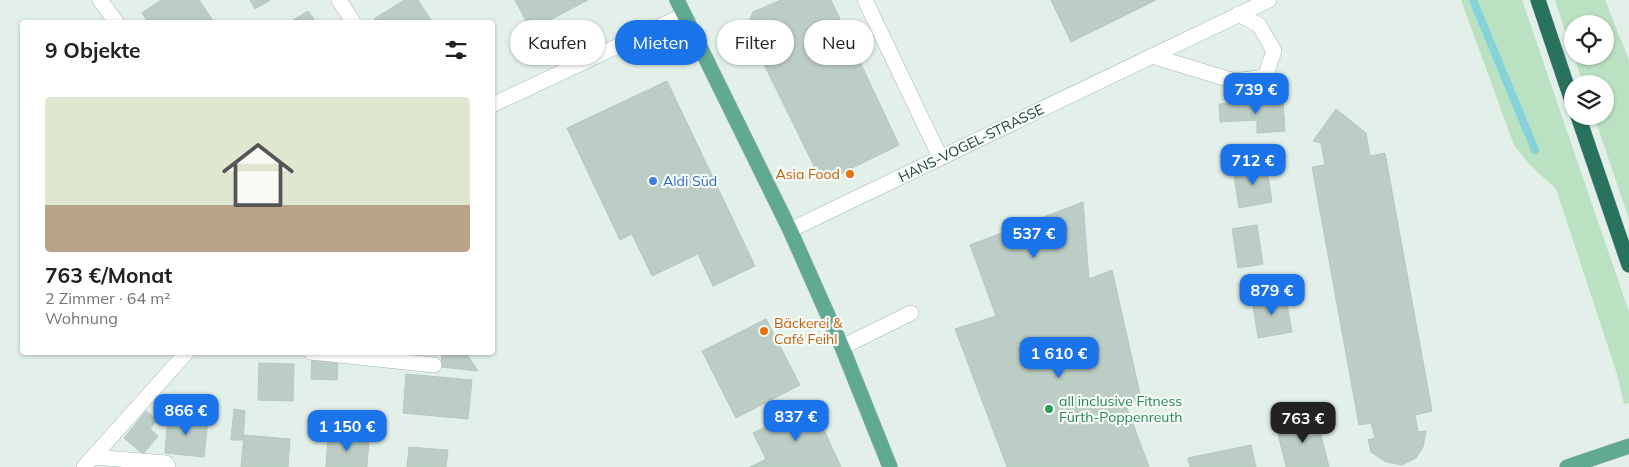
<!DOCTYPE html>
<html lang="de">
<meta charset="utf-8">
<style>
:root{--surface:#fff;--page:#f2f2f2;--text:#202124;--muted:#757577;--line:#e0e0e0;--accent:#1a73e8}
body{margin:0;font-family:Mulish,sans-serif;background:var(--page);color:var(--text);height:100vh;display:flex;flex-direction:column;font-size:19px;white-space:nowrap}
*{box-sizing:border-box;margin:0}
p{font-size:16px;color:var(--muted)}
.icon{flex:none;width:28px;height:28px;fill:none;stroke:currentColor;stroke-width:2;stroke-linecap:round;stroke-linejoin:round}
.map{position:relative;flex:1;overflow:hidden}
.side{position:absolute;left:20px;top:20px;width:475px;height:335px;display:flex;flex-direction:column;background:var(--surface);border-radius:5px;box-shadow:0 1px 4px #0004}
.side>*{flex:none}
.guide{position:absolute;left:510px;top:20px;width:475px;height:45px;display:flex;gap:10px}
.fabs{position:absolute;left:1564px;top:15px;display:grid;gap:10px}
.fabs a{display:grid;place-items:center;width:50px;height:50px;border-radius:50%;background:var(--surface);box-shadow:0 1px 4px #0004;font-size:25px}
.price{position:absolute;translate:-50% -42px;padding:0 11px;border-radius:10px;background:var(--accent);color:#fff;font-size:16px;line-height:32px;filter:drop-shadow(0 1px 2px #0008)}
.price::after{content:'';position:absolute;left:50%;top:30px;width:15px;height:11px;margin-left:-8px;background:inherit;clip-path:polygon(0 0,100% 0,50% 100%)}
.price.active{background:#222;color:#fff}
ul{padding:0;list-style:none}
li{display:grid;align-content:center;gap:10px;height:265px;padding:0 25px}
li+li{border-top:1px solid var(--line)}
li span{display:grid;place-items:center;height:155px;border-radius:5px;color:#555}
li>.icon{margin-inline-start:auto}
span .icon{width:90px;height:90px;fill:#fffc;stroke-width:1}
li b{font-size:21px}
h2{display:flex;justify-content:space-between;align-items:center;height:60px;padding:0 25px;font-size:21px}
.pill{padding:0 18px;border-radius:22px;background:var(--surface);box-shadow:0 1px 4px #0004;font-size:18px;line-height:45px}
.pill.active{background:var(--accent);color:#fff}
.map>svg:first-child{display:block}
.green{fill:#bae2c2}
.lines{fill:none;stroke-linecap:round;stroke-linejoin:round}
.stream{stroke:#85d2da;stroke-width:8}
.building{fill:#bbcdc4;stroke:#b4c9bf}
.minor-casing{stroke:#a5b8b0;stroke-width:16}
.major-casing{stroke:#c1cac7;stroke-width:16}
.highway-casing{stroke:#c1cac7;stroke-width:16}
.minor{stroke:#fff;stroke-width:15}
.major{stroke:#62a993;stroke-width:15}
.highway{stroke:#28725e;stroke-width:15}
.food-dot{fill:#e8710a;stroke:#f4faf7;stroke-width:2}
.shop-dot{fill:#3f7fe0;stroke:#f4faf7;stroke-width:2}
.leisure-dot{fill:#2e9e5b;stroke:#f4faf7;stroke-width:2}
.labels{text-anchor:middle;stroke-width:4.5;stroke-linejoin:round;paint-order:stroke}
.street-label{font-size:14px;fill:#204337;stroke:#f4faf7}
.food-label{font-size:14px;fill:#c56008;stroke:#f4faf7;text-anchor:end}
.shop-label{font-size:14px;fill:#366cbe;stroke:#f4faf7;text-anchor:start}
.leisure-label{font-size:14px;fill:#27864d;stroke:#f4faf7;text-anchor:start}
</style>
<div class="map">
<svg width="1629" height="467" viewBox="0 0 1629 467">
<rect width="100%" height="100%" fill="#e3efe9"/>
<g class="green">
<polygon points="1461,0 1522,0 1629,312 1629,403 1624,404 1617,374 1556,189 1530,165 1514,145"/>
<polygon points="1555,0 1605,0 1629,60 1629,219 1594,116 1605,116 1605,84 1583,84 1574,56 1605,56 1605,24 1572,24 1572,52"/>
</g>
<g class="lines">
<polyline class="stream" points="1473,0 1535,150"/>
</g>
<g class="building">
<polygon points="161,0 199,0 214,22 148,22 142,13"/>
<polygon points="250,0 270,0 255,9"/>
<polygon points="404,0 418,0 432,22 376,22 374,19"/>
<polygon points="515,0 588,0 531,30"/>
<polygon points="781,0 831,0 899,145 836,176 817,172 746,28 753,12"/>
<polygon points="1051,0 1156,0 1071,42"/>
<polygon points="308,11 316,22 290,22"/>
<polygon points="667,81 755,266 713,286 698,254 652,276 632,234 620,240 567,128"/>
<polygon points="1283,101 1285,131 1257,133 1257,120 1220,122 1219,104"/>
<polygon points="1336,109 1366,133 1370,156 1385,153 1432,411 1415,415 1418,432 1426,431 1423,447 1416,458 1402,465 1386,462 1371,452 1368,440 1375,438 1371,423 1359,425 1312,167 1325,165 1321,143 1313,141"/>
<polygon points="1266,163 1272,202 1239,208 1233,169"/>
<polygon points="1083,202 1089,279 996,316 970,245"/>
<polygon points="1257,225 1263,264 1238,268 1232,229"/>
<polygon points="1112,270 1141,398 1126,405 1149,467 1007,467 955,329 996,316"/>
<polygon points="1285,294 1292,332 1258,338 1252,299"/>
<polygon points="766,319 800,385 736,418 702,351"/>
<polygon points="442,352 465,352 478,371 441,367"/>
<polygon points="312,358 338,359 337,380 311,379"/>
<polygon points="259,363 294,364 293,401 258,400"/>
<polygon points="406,374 472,380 468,419 403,413"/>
<polygon points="812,404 841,467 750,467 766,459 753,433"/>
<polygon points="234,409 245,411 243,440 231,440"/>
<polygon points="146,411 157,420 150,429 158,436 143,454 124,438"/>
<polygon points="168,416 208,420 204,457 165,453"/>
<polygon points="1316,416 1329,467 1286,467 1276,426"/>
<polygon points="244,435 290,439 288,467 241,467"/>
<polygon points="328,435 369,438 367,467 326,467"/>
<polygon points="1251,445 1256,467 1190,467 1188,458"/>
<polygon points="409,447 448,450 446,467 407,467"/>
</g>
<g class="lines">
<defs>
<g id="minor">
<polyline points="100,0 116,22"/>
<polyline points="339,0 353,22"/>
<polyline points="865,0 940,157"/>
<polyline points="1152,56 1234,81 1265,77 1274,51 1259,25 1238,14"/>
<polyline points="492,105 684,15"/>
<polyline points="790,230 1269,0"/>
<polyline points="842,347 911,313"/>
<polyline points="311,352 434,365"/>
<polyline points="93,457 166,463 168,467"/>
<polyline points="84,467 187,352"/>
</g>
<g id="major">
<polyline points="677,0 790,230 842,347 890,467"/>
<polyline points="1567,467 1629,446"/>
</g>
<g id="highway">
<polyline points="1538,0 1572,101"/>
<polyline points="1578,116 1629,265"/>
</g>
</defs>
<use href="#minor" class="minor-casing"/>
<use href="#major" class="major-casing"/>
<use href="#highway" class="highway-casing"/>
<use href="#minor" class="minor"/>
<use href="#major" class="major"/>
<use href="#highway" class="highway"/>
</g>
<g class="food-dot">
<circle cx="850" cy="174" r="5"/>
<circle cx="764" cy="331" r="5"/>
</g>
<circle class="shop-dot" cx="653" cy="181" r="5"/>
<circle class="leisure-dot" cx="1049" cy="409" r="5"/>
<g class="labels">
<g class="street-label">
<text transform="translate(971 143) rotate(-26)" y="5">HANS-VOGEL-STRASSE</text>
</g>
<g class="food-label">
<text x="840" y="179">Asia Food</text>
<text x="774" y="328" text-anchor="start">Bäckerei &amp;<tspan x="774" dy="16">Café Feihl</tspan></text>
</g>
<g class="shop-label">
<text x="663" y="186">Aldi Süd</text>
</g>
<g class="leisure-label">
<text x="1059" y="406">all inclusive Fitness<tspan x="1059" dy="16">Fürth-Poppenreuth</tspan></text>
</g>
</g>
</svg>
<div class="fabs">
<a><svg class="icon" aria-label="locate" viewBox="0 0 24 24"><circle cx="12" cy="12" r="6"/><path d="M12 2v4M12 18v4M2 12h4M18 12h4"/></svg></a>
<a><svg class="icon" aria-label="layers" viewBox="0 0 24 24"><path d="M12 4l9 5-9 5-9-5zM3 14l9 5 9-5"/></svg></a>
</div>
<b class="price" style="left:1256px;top:115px">739 €</b>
<b class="price" style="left:1253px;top:186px">712 €</b>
<b class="price" style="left:1034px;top:259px">537 €</b>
<b class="price" style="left:1272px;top:316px">879 €</b>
<b class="price" style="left:1059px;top:379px">1 610 €</b>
<b class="price" style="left:186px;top:436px">866 €</b>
<b class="price" style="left:796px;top:442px">837 €</b>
<b class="price active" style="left:1303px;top:444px">763 €</b>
<b class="price" style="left:347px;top:452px">1 150 €</b>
<div class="guide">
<a class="pill">Kaufen</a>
<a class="pill active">Mieten</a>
<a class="pill">Filter</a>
<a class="pill">Neu</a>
</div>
<section class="side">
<h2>9 Objekte<svg class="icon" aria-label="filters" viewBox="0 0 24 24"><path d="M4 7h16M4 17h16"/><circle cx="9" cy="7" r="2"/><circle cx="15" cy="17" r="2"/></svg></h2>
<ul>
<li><span style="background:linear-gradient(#dfe7d0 70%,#b9a48a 0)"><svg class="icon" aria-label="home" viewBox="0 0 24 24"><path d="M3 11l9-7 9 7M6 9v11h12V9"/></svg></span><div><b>763 €/Monat</b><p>2 Zimmer · 64 m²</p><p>Wohnung</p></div></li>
</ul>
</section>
</div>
